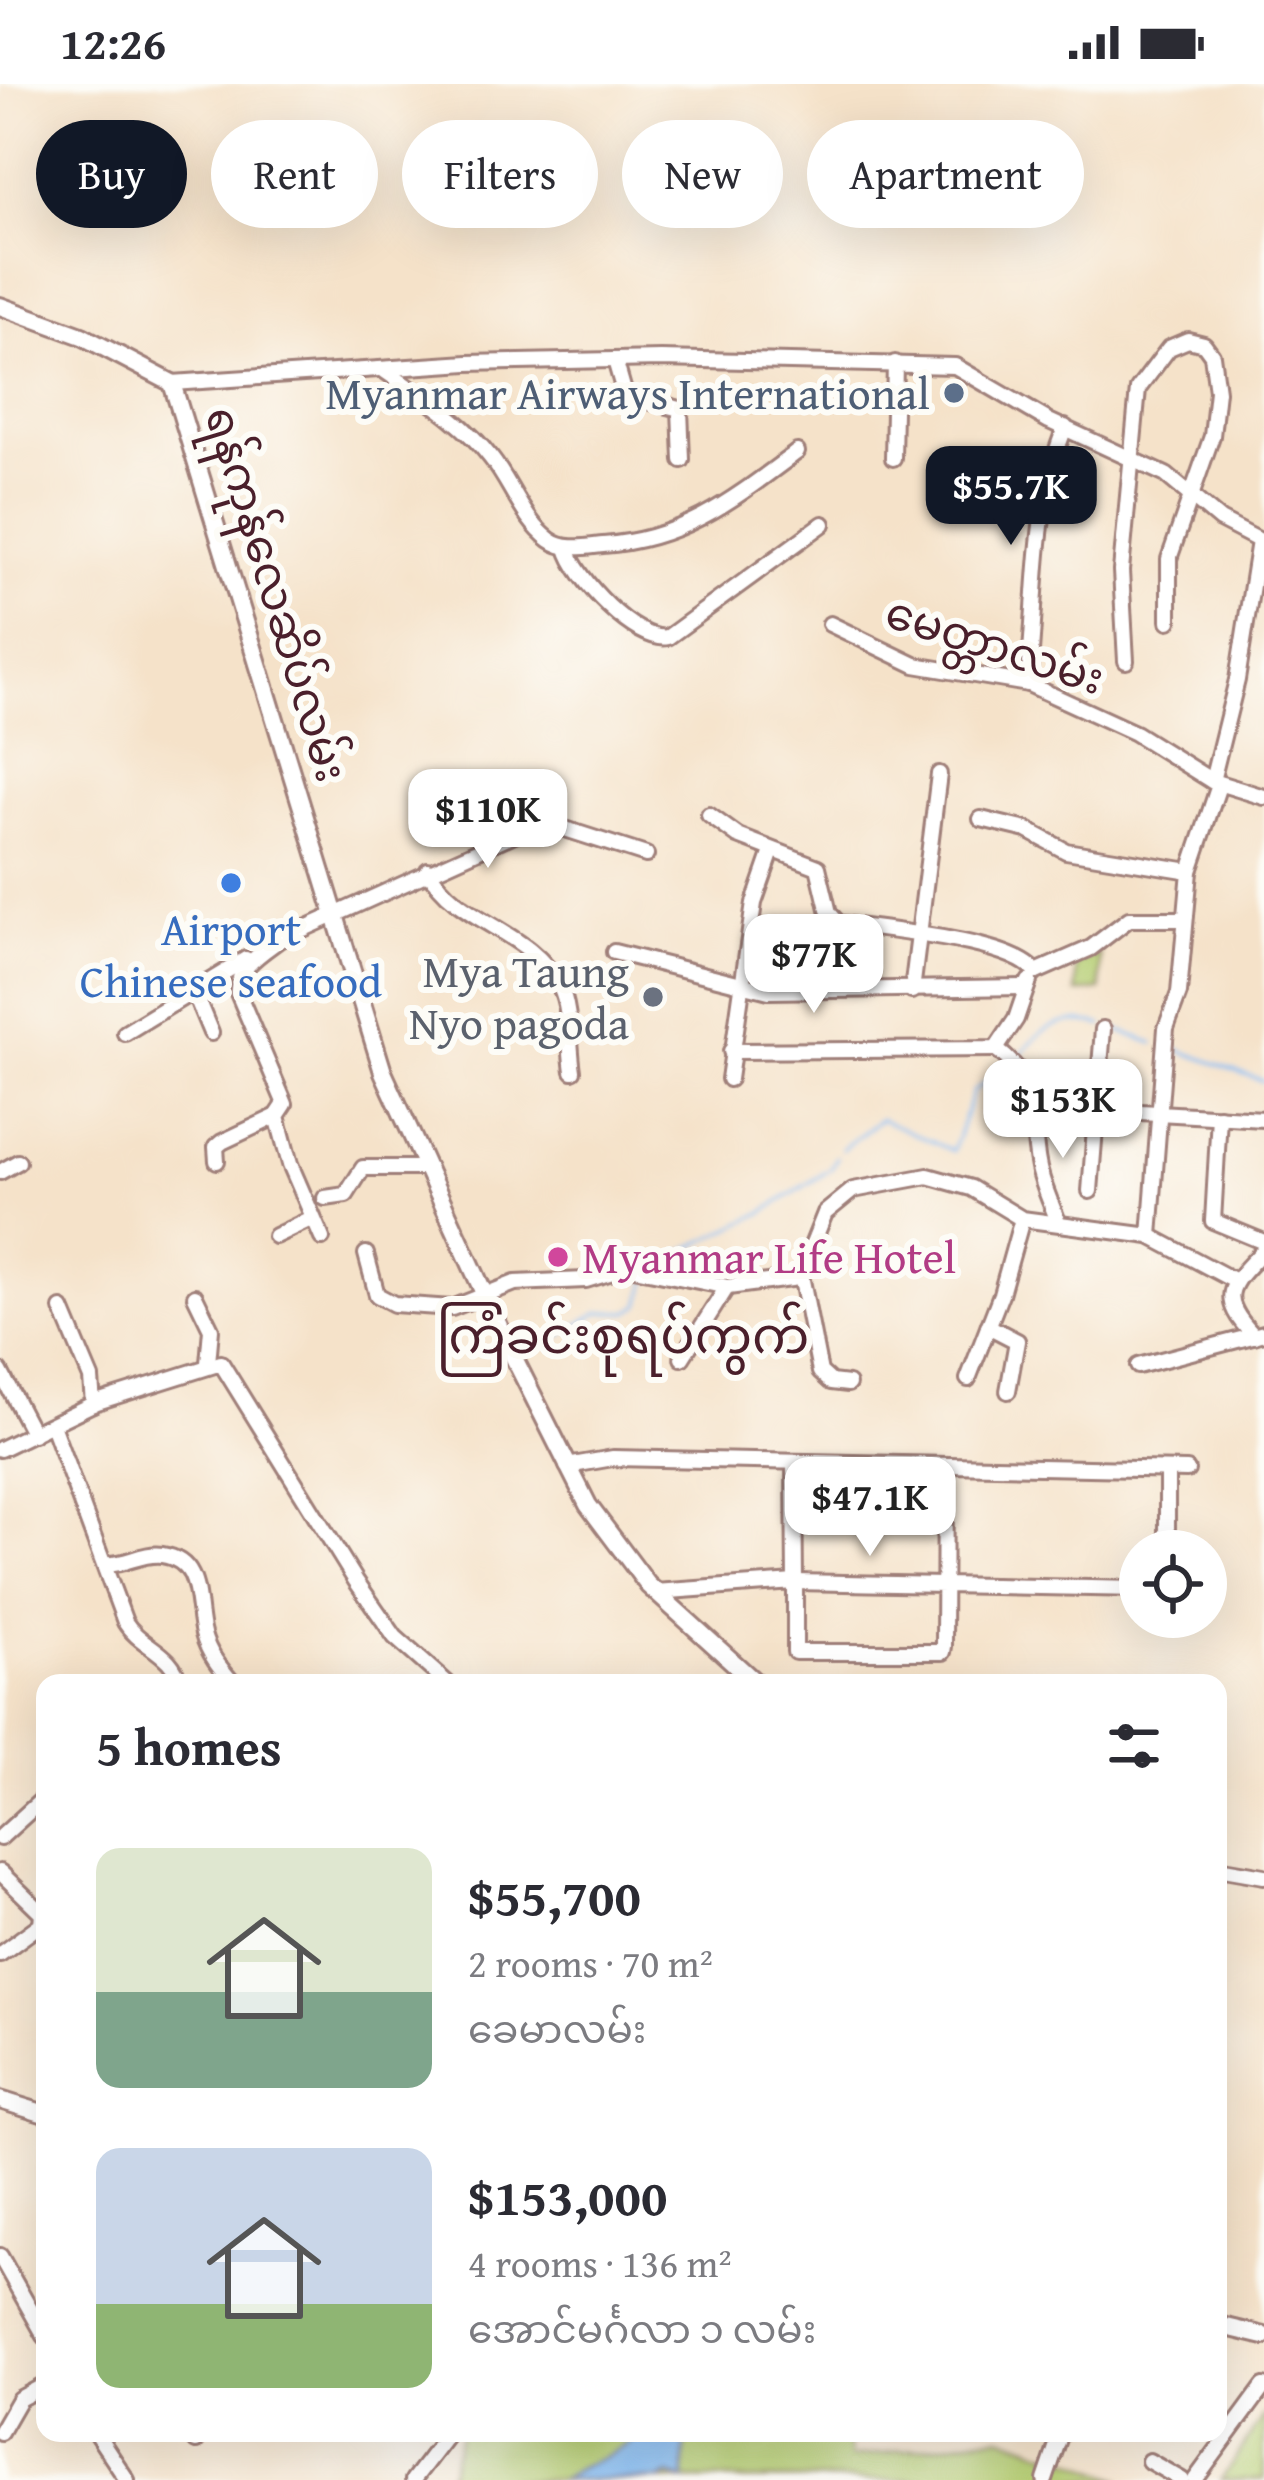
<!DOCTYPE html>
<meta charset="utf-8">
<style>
:root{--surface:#fff;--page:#f7f7f7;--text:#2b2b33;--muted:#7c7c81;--accent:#111827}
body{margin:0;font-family:"Gentium Book Plus","Noto Sans Myanmar",serif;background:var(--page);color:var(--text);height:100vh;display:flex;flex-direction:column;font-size:45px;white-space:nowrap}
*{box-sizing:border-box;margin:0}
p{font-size:39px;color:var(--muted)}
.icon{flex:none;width:66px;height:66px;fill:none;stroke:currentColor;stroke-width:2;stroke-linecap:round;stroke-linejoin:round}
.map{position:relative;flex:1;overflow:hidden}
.drawer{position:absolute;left:36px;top:1590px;width:1191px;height:768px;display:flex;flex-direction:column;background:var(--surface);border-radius:24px;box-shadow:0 12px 48px #0002}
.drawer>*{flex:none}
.top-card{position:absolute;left:36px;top:36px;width:1194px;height:108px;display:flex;gap:24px}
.tools{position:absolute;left:1119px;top:1446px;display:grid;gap:24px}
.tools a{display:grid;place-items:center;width:108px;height:108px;border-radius:50%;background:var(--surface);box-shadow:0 12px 48px #0002;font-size:60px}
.price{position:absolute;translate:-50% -102px;padding:0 27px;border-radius:24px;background:#fff;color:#222;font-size:39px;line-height:78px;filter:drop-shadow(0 3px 6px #0008)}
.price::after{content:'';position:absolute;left:50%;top:72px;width:36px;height:27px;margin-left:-18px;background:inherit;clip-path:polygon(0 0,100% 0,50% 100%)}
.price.active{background:var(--accent);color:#fff}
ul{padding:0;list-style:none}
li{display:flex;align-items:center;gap:36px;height:300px;padding:0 60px}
li span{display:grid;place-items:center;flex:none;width:336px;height:240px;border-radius:24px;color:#555}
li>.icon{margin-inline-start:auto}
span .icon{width:144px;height:144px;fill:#fffc;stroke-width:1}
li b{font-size:51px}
h2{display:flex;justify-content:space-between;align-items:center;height:144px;padding:0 60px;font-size:51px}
.chip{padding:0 42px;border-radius:54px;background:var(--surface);box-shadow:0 12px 48px #0002;font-size:42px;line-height:108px}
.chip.active{background:var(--accent);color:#fff}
.status{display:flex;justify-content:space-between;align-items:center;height:84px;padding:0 60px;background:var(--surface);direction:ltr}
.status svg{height:33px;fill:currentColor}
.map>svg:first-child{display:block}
.green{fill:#b5cd72;stroke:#80764e;stroke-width:3}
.water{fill:#82baf2;stroke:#666c8e;stroke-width:3}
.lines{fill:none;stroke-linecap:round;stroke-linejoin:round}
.stream{stroke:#82baf2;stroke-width:3}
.minor-casing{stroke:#a0807a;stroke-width:20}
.major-casing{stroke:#a0807a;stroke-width:22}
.minor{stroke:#fff;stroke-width:14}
.major{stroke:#fff;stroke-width:16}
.service-dot{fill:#5c6f8a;stroke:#fdfcf7;stroke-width:4.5}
.shop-dot{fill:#3f7fe0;stroke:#fdfcf7;stroke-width:4.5}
.worship-dot{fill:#6b7280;stroke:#fdfcf7;stroke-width:4.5}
.hotel-dot{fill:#d1479c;stroke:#fdfcf7;stroke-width:4.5}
.labels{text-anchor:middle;stroke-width:12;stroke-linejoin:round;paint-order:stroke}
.service-label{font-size:45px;fill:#4e5e75;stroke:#fdfcf7;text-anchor:end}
.street-label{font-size:45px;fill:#4a1f2b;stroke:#fdfcf7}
.shop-label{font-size:45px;fill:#366cbe;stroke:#fdfcf7}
.worship-label{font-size:45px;fill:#5b616d;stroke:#fdfcf7;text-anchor:end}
.hotel-label{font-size:45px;fill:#b23c85;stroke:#fdfcf7;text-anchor:start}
.quarter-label{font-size:51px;fill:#4a1f2b;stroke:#fdfcf7}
</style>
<div class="status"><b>12:26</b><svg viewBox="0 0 49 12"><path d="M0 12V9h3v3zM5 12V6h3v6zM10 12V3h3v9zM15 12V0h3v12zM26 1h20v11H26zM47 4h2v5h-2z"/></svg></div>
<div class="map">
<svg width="1264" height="2396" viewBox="0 0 1264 2396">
<rect width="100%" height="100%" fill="#fdfcf7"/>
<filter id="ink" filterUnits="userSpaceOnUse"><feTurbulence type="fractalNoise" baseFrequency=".00833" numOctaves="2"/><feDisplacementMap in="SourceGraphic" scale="24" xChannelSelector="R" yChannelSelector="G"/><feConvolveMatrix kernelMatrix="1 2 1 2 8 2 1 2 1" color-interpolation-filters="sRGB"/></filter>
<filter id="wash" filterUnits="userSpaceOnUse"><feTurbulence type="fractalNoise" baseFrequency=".004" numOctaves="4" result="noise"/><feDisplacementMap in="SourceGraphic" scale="48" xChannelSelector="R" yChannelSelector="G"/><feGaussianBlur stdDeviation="2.7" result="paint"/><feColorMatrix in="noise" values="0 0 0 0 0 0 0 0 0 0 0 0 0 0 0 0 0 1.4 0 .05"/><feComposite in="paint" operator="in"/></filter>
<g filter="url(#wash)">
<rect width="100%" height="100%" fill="#f5e2c9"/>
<g class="green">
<polygon points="1100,870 1101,906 1077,909 1076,881"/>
<polygon points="1264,2331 1264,2396 1221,2396"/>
<polygon points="460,2349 846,2349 851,2374 1002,2351 1122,2396 440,2396 449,2389"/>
</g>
<path class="water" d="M641,2349h44v47l-16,-5 -9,5h-99c25,-19 59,-25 80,-47z"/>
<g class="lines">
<g class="stream">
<polyline points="1111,944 1154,959"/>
<polyline points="1176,965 1264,997"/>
<path d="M1017,975c25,-32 43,-44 85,-34"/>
<polyline points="842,1065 881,1035 953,1067 973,1007 1005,985"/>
<polyline points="654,1181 762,1129 831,1085 837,1073"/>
<polyline points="538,1265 599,1228 629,1228 640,1221 648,1195"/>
</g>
</g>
</g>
<g filter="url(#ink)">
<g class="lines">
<defs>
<g id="minor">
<polyline points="615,276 625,311 680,325 682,376"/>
<path d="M385,287c36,25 79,51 106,87 21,26 31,61 59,82 15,11 34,7 53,5 80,-5 131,-46 194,-93"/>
<polyline points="172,299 468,279 661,275 955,282 1049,337 1166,391 1220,436 1264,459"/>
<polyline points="893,374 895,279"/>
<path d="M567,464c8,30 69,95 101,89l155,-113"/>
<polyline points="830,540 915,581 1028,600 1135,649 1212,697 1264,713"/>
<polyline points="1126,577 1121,487 1138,305 1169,264 1188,256 1204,260 1212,271 1217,307 1212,352 1169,475 1169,537"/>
<path d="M1028,600c10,-88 4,-173 37,-257"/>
<polyline points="1212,697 1237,596 1259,457"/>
<path d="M709,731l29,21 80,31 11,46 9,10c45,8 171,16 198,49"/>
<polyline points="981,735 1027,746 1066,767 1190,787"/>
<path d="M428,786c30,54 103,59 132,117 11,21 9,60 13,84"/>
<polyline points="614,868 769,907 1024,903"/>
<polyline points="1036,888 1091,864 1129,835 1185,835"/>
<polyline points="912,907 939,690"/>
<polyline points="194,908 211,949"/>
<polyline points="125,949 246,875"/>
<path d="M996,965c52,40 31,64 43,119 4,18 13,37 19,54"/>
<polyline points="731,967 996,965 1016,935 1029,897"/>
<polyline points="729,995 754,819 772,767"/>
<polyline points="1034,1022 1264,1035"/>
<polyline points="1219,1032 1213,1137 1264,1158"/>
<polyline points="217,1077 216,1063 222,1058 277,1032"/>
<polyline points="0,1088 18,1078"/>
<polyline points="1090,1107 1103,945"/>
<polyline points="325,1114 346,1111 363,1084 428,1084"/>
<polyline points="275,1152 311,1135"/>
<polyline points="1150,1152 1166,944 1179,909 1190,787 1219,701"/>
<path d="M322,1154l-32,-74 -13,-48 8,-12 -47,-111c-2,-25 22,-39 41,-53l251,-113 32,1 84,27"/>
<polyline points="366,1170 377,1211 394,1220 452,1224 515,1199 586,1196 629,1183 728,1203 799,1194 825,1129 853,1106 928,1092 971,1104 1022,1135 1150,1152 1235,1197"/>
<polyline points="801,1191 820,1288 831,1298 848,1300"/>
<polyline points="195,1212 211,1245 208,1279"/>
<polyline points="62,1225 91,1294 93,1320"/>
<polyline points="988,1242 1017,1257 1008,1307"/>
<path d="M1254,1252c-38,-40 -24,-51 10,-86"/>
<polyline points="682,1274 727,1203"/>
<polyline points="1138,1282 1264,1249"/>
<polyline points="0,1287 33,1350"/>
<polyline points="968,1295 1001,1210 1022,1135"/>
<path d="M52,1341l73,197c15,25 49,30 54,61"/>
<polyline points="0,1365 97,1318 221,1279 356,1497 395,1553 447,1599"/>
<polyline points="945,1381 944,1562 943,1568 795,1568 795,1498 1140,1505"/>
<polyline points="567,1382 613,1374 1187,1386"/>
<polyline points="1167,1467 1167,1386"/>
<path d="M105,1480c20,2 37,-12 57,-9 42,6 33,50 41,79 5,19 17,34 30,49"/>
<polyline points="655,1508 795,1498 794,1378"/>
<polyline points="0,1754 45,1713"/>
<polyline points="1218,1784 1264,1792"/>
<polyline points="0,1788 42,1829 41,1840 0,1870"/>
<polyline points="0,2172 45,2252"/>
<polyline points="0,2348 19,2315 45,2301"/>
<polyline points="96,2349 127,2396"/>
<polyline points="191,2349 196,2357"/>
<polyline points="1149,2377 1182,2396"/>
<polyline points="413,2396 449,2349"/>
<polyline points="1045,2396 1061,2349"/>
<polyline points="1195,2396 1264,2302"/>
</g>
<g id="major">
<polyline points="0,222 82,252 172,299 383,988 509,1264 588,1421 648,1501 756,1599"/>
<polyline points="0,2016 45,2030"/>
<polyline points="1218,2241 1264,2252"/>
</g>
</defs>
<use href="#minor" class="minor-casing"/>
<use href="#major" class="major-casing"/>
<use href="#minor" class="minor"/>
<use href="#major" class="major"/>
</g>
</g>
<circle class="service-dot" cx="954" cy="309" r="12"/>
<circle class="shop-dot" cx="231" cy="799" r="12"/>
<circle class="worship-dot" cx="653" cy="913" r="12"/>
<circle class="hotel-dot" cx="558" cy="1173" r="12"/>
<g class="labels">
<g class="service-label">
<text x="930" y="325">Myanmar Airways International</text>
</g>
<g class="street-label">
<text transform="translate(277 510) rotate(73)" y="16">ရန်ကုန်လေဆိပ်လမ်း</text>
<text transform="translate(995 561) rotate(18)" y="16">မေတ္တာလမ်း</text>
</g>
<g class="shop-label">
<text x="231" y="861">Airport<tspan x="231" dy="52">Chinese seafood</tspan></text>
</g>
<g class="worship-label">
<text x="629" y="903">Mya Taung<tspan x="629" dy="52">Nyo pagoda</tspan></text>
</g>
<g class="hotel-label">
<text x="582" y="1189">Myanmar Life Hotel</text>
</g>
<g class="quarter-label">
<text x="623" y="1269">ကြံခင်းစုရပ်ကွက်</text>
</g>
</g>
</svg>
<div class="tools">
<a><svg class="icon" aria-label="locate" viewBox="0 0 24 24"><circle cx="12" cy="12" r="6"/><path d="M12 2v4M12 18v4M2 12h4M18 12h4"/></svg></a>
</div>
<b class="price active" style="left:1011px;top:464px">$55.7K</b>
<b class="price" style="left:488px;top:787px">$110K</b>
<b class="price" style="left:814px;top:932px">$77K</b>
<b class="price" style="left:1063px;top:1077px">$153K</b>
<b class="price" style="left:870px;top:1475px">$47.1K</b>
<div class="top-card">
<a class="chip active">Buy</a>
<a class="chip">Rent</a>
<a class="chip">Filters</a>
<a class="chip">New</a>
<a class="chip">Apartment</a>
</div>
<section class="drawer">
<h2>5 homes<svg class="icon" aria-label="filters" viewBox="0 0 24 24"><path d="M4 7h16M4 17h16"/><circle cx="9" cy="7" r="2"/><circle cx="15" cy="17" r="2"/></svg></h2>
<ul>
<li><span style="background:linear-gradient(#dfe7d0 60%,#7fa58c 0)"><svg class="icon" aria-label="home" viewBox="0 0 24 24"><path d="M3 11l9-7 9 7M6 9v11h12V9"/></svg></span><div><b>$55,700</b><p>2 rooms · 70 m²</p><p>ခေမာလမ်း</p></div></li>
<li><span style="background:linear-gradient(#c9d6e8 65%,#8fb573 0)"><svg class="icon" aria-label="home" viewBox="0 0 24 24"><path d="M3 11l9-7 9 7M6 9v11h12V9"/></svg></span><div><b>$153,000</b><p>4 rooms · 136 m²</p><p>အောင်မင်္ဂလာ ၁ လမ်း</p></div></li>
</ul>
</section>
</div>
